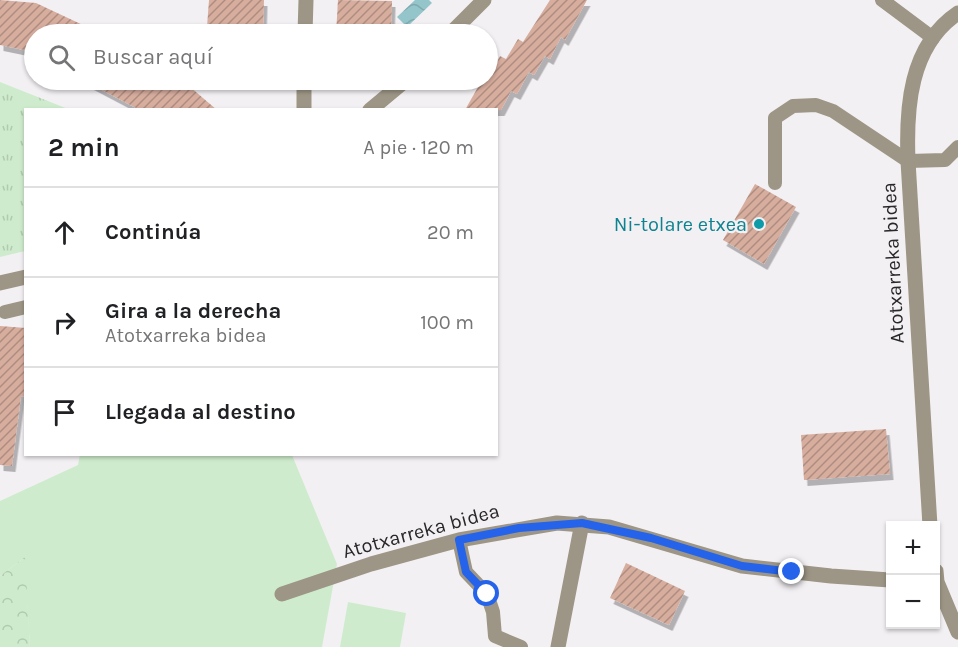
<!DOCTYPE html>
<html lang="es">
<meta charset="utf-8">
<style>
body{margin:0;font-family:Karla,sans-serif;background:#f6f6f6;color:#202124}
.controls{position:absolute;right:18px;bottom:18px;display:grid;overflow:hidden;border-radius:0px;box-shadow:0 2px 4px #0004}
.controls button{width:54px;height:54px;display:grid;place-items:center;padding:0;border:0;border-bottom:2px solid #e0e0e0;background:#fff;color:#202124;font:30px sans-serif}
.stop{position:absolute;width:18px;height:18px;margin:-14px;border:4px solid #2563eb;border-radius:50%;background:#fff}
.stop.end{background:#2563eb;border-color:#fff;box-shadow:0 2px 6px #0008}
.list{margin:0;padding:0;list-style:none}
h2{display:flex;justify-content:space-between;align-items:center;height:78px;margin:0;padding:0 24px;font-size:26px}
h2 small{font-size:20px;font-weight:400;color:#757577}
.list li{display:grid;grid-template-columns:39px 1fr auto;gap:18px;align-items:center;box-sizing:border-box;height:90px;padding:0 24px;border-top:2px solid #e0e0e0}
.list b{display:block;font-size:22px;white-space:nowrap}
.list p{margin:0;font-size:20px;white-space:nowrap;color:#757577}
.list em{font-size:20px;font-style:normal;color:#757577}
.icon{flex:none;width:33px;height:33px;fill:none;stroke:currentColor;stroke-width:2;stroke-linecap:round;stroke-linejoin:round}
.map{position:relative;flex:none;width:958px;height:647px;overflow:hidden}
.search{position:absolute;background:#fff;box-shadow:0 2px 4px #0004;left:24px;top:24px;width:474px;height:66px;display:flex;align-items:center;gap:15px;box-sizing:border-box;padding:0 21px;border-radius:33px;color:#757577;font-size:22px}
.panel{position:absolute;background:#fff;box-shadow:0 2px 4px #0004;left:24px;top:108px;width:474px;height:348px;border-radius:0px}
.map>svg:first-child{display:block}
.grass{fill:#ceeccd}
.forest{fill:url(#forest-crowns)}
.park{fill:url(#park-tufts)}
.water{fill:url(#water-waves)}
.building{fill:url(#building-hatch);filter:url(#shadow)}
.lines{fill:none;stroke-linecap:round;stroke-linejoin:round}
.lane{stroke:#9d9686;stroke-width:14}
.street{stroke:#9d9686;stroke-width:15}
.route{stroke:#2563eb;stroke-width:8}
.culture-dot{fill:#0f9aa8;stroke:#f3f0f3;stroke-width:2}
.labels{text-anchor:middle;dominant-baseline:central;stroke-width:4.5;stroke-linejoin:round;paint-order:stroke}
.culture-label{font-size:20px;fill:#0d838f;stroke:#f3f0f3;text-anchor:end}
.street-label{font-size:20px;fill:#292829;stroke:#f3f0f3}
</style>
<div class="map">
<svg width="958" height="647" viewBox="0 0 958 647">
<defs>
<pattern id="forest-crowns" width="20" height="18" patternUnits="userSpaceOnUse" patternTransform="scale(1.5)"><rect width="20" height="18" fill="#ceeccd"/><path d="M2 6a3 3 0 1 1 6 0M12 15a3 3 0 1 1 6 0" fill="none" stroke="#b1cab0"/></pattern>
<pattern id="park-tufts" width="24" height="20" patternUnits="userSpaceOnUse" patternTransform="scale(1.5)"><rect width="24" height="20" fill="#ceeccd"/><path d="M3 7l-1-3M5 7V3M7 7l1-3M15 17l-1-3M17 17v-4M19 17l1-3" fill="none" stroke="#b1cab0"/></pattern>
<pattern id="water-waves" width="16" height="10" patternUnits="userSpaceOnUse" patternTransform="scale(1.5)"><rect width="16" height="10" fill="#93c5ca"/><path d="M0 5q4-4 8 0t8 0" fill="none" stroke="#7fa9ae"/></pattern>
<pattern id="building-hatch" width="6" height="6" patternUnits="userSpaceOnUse" patternTransform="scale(1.5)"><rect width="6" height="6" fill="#d7ad9e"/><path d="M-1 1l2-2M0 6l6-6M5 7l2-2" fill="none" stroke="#ae8d81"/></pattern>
<filter id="shadow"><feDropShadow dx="3.5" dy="6" stdDeviation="0" flood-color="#0004"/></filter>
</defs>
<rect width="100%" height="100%" fill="#f3f0f3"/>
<g class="grass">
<path d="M80 454 292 455 337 564 322 647H30L24 558 0 576V501L78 465Z"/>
<path d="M348 602 406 613 400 647H340Z"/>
</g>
<path class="forest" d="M25 557 30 647H0V576Z"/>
<path class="park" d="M0 82 68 109 26 110 25 251 0 257Z"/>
<path class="water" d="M415 0H429L432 3 407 27 397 17Z"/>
<g class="building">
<path d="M0 0 36 3 102 34H34V52L0 45Z"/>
<path d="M209 0H264L263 30 207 27Z"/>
<path d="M338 0 392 1 391 34H336Z"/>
<path d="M550 0H587L565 40 561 37 550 59 545 56 534 75 529 72 517 94 511 91 501 110H465L482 80 488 79 500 56 506 59 518 39 523 42Z"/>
<path d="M83 80H182L217 110H140Z"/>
<path d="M755 184 796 207 764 264 723 240Z"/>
<path d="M0 326 26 328V397L21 396 12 466 0 465Z"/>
<path d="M886 429 890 474 804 480 801 435Z"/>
<path d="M626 563 685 591 669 625 610 598Z"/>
</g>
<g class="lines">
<g class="lane">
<path d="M882 0 933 38"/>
<path d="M775 183V118L793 106 816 105 833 111 908 161 945 160 958 147"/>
<path d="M5 312 26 307"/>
<path d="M459 540 466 572 487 594 493 612 495 636 521 647"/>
</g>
<g class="street">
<path d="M305 34 306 0"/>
<path d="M450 34 484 0"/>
<path d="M304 110V80"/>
<path d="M370 110 406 80"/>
<path d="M0 283 26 277"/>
<path d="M930 526 908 161C906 109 909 46 958 13"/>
<path d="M936 571 937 582 958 632"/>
<path d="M282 594 371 564 459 540 557 523 609 527 742 566 831 576 890 580"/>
<path d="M558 647 582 523"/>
</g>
</g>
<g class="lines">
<path class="route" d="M487 594 466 572 459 540 519 528 582 523 651 538 742 566 792 572"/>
</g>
<circle class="culture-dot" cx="759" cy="224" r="6"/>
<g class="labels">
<g class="culture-label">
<text x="747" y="224">Ni-tolare etxea</text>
</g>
<g class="street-label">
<text transform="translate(893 263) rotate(-93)">Atotxarreka bidea</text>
<text transform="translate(421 531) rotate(-15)">Atotxarreka bidea</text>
</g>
</g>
</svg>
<div class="controls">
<button>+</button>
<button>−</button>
</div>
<div class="stop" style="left:487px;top:594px"></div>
<div class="stop end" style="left:792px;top:572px"></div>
<div class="search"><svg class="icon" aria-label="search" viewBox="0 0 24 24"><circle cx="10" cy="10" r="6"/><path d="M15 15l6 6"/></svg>Buscar aquí</div>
<section class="panel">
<h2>2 min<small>A pie · 120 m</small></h2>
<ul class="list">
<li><svg class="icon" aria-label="ahead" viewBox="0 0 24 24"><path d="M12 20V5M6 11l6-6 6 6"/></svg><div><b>Continúa</b></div><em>20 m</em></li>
<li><svg class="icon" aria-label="right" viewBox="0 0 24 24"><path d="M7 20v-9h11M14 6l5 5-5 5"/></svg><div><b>Gira a la derecha</b><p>Atotxarreka bidea</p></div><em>100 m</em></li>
<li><svg class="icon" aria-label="arrive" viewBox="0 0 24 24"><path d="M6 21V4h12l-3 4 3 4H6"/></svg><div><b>Llegada al destino</b></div></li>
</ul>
</section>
</div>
